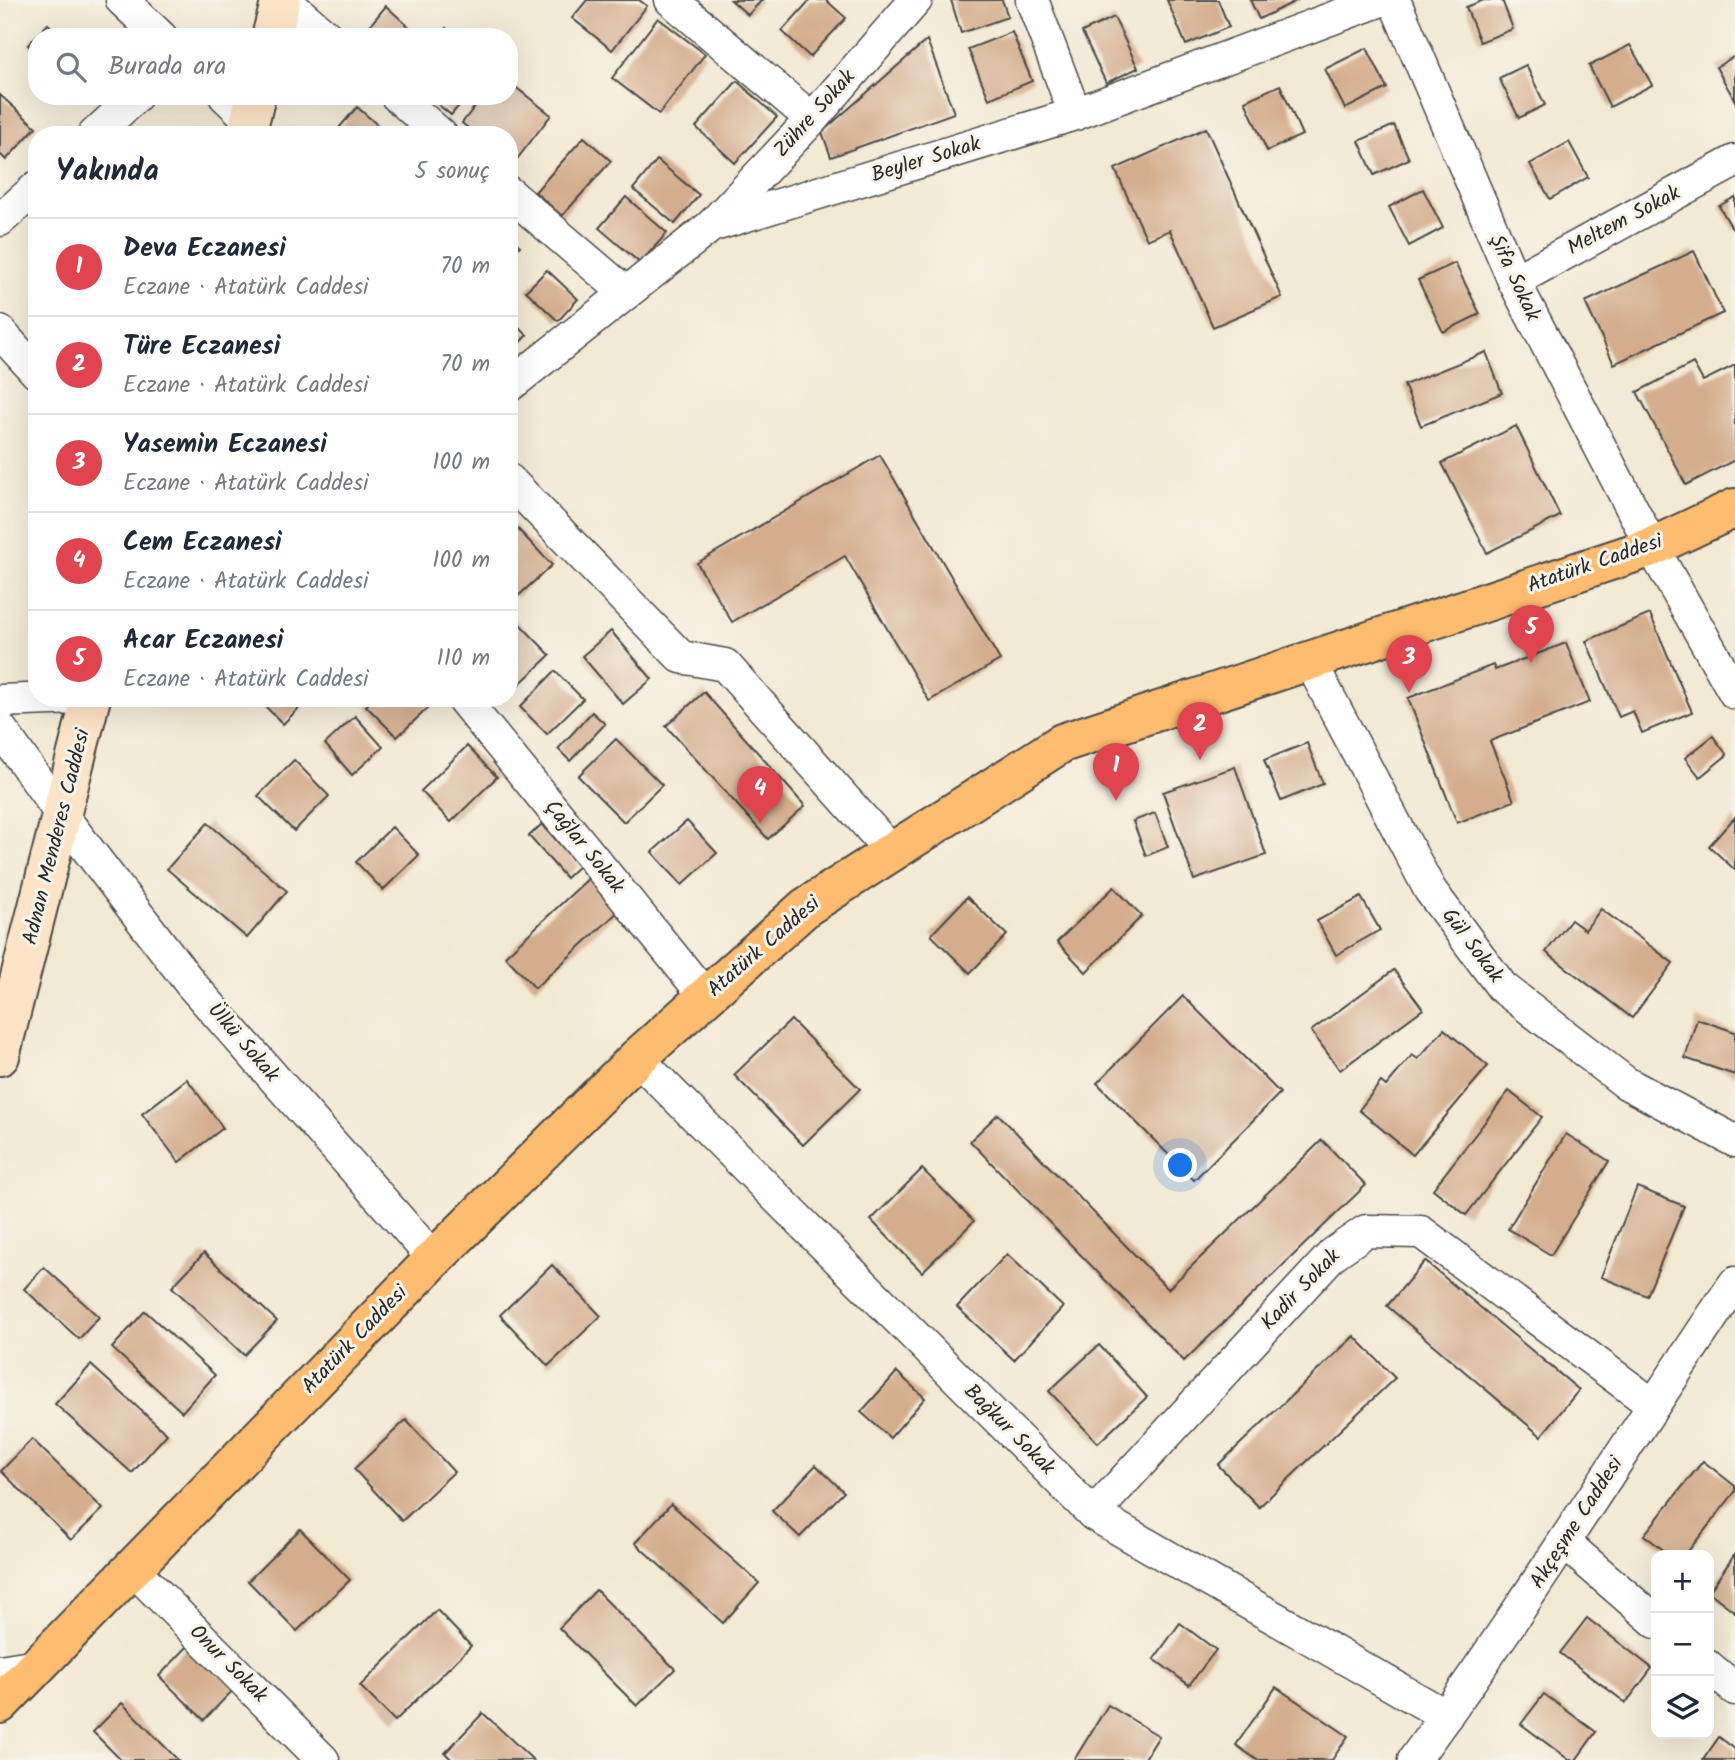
<!DOCTYPE html>
<html lang="tr">
<meta charset="utf-8">
<style>
body{margin:0;font-family:Kalam,sans-serif;background:#f2f2f3;color:#1f2937}
.controls{position:absolute;right:21px;bottom:21px;display:grid;overflow:hidden;border-radius:14px;box-shadow:0 7px 28px #0002}
.controls button{width:63px;height:63px;display:grid;place-items:center;padding:0;border:0;border-bottom:2px solid #e0e1e3;background:#fff;color:#1f2937;font:35px sans-serif}
.you{position:absolute;left:1181px;top:1166px;width:24px;height:24px;margin:-18px;border:5px solid #fff;border-radius:50%;background:#1a73e8;box-shadow:0 0 0 10px #1a73e833}
.badge{display:grid;place-items:center;width:46px;height:46px;border-radius:50%;background:#2563eb;color:#fff;font-size:23px;font-weight:700}
.pin{position:absolute;translate:-50% -58px;filter:drop-shadow(0 2px 4px #0008)}
.pin::after{content:'';position:absolute;top:37px;width:24px;height:21px;background:inherit;clip-path:polygon(0 0,100% 0,50% 100%)}
.list{margin:0;padding:0;list-style:none}
h2{display:flex;justify-content:space-between;align-items:center;height:91px;margin:0;padding:0 28px;font-size:30px}
h2 small{font-size:23px;font-weight:400;color:#747a83}
.list li{display:grid;grid-template-columns:46px 1fr auto;gap:21px;align-items:center;box-sizing:border-box;height:98px;padding:0 28px;border-top:2px solid #e0e1e3}
.list b{display:block;font-size:26px;white-space:nowrap}
.list p{margin:0;font-size:23px;white-space:nowrap;color:#747a83}
.list em{font-size:23px;font-style:normal;color:#747a83}
.icon{flex:none;width:38px;height:38px;fill:none;stroke:currentColor;stroke-width:2;stroke-linecap:round;stroke-linejoin:round}
.map{position:relative;flex:none;width:1735px;height:1760px;overflow:hidden}
.search{position:absolute;background:#fff;box-shadow:0 7px 28px #0002;left:28px;top:28px;width:490px;height:77px;display:flex;align-items:center;gap:18px;box-sizing:border-box;padding:0 24px;border-radius:28px;color:#747a83;font-size:26px}
.panel{position:absolute;background:#fff;box-shadow:0 7px 28px #0002;left:28px;top:126px;width:490px;height:581px;border-radius:28px}
.map>svg:first-child{display:block}
.building{fill:#d3ad8d}
.lines{fill:none;stroke-linecap:round;stroke-linejoin:round}
.street-casing{stroke:#494844;stroke-width:35}
.secondary-casing{stroke:#494844;stroke-width:42}
.primary-casing{stroke:#494844;stroke-width:42}
.street{stroke:#fff;stroke-width:32}
.secondary{stroke:#fee4c6;stroke-width:38}
.primary{stroke:#fdbc70;stroke-width:38}
.labels{text-anchor:middle;dominant-baseline:central;stroke-width:6;stroke-linejoin:round;paint-order:stroke}
.street-label{font-size:21px;fill:#2b2b2b;stroke:#f7f3e8}
</style>
<div class="map">
<svg width="1735" height="1760" viewBox="0 0 1735 1760">
<rect width="100%" height="100%" fill="#f7f3e8"/>
<filter id="ink" filterUnits="userSpaceOnUse"><feTurbulence type="fractalNoise" baseFrequency=".0143" numOctaves="2"/><feDisplacementMap in="SourceGraphic" scale="14" xChannelSelector="R" yChannelSelector="G"/><feConvolveMatrix kernelMatrix="1 2 1 2 8 2 1 2 1" color-interpolation-filters="sRGB"/></filter>
<filter id="wash" filterUnits="userSpaceOnUse"><feTurbulence type="fractalNoise" baseFrequency=".00686" numOctaves="4" result="noise"/><feDisplacementMap in="SourceGraphic" scale="28" xChannelSelector="R" yChannelSelector="G"/><feGaussianBlur stdDeviation="1.57" result="paint"/><feColorMatrix in="noise" values="0 0 0 0 0 0 0 0 0 0 0 0 0 0 0 0 0 1.4 0 .05"/><feComposite in="paint" operator="in"/></filter>
<g filter="url(#wash)">
<rect width="100%" height="100%" fill="#f2e9d3"/>
<g id="blocks">
<g class="building">
<path d="M587 0H639L647 6 612 50 572 18Z"/>
<path d="M731 0H762L748 15Z"/>
<path d="M810 0H826L846 18 810 57 782 31Z"/>
<path d="M951 0H1002L1008 17 961 33Z"/>
<path d="M1167 0H1218L1229 27 1186 45Z"/>
<path d="M1250 0H1298L1259 19Z"/>
<path d="M1484 0H1502L1513 29 1480 42 1466 7Z"/>
<path d="M386 6 420 37 361 36Z"/>
<path d="M1114 17 1138 68 1106 83 1082 32Z"/>
<path d="M658 18 705 54 659 114 612 78Z"/>
<path d="M48 24 63 37H37V53L28 45Z"/>
<path d="M446 28 456 37H438Z"/>
<path d="M1012 32 1032 81 989 99 968 49Z"/>
<path d="M927 40 954 113 831 157 822 132Z"/>
<path d="M1630 45 1652 85 1610 107 1589 66Z"/>
<path d="M1367 48 1387 88 1345 109 1325 69Z"/>
<path d="M1735 56V101L1716 67Z"/>
<path d="M1526 65 1545 105 1519 118 1499 78Z"/>
<path d="M737 81 777 117 735 163 696 127Z"/>
<path d="M509 82 551 115 514 163 509 160V135H477L462 123 483 96H509Z"/>
<path d="M1280 85 1302 135 1267 151 1245 101Z"/>
<path d="M0 95 36 127 6 160 0 154Z"/>
<path d="M428 96H467L451 115Z"/>
<path d="M357 107 389 135H333Z"/>
<path d="M1394 125 1409 159 1374 175 1359 141Z"/>
<path d="M1206 128 1282 297 1213 327 1170 230 1147 240 1115 169Z"/>
<path d="M584 137 611 161 562 216 535 192Z"/>
<path d="M1569 142 1588 177 1550 199 1530 164Z"/>
<path d="M657 160 699 195 675 224 633 189Z"/>
<path d="M1423 189 1443 228 1409 246 1389 207Z"/>
<path d="M626 197 667 233 640 263 599 228Z"/>
<path d="M1735 197V233L1719 206Z"/>
<path d="M509 236 520 246 509 257Z"/>
<path d="M1694 251 1723 313 1614 364 1585 302Z"/>
<path d="M1455 263 1480 314 1443 332 1418 280Z"/>
<path d="M547 270 578 299 558 321 526 291Z"/>
<path d="M509 318 527 335 509 354Z"/>
<path d="M1486 352 1502 393 1421 426 1404 385Z"/>
<path d="M1693 363 1703 381 1735 365V460L1686 485 1637 392Z"/>
<path d="M1516 426 1560 516 1487 553 1442 463Z"/>
<path d="M880 455 1000 660 929 701 845 556 732 622 697 563Z"/>
<path d="M514 525 552 565 516 598 509 590V530Z"/>
<path d="M1650 614 1692 712 1642 733 1633 711 1619 717 1586 641Z"/>
<path d="M515 619 550 655 509 694V625Z"/>
<path d="M611 631 652 679 623 704 582 656Z"/>
<path d="M1566 643 1590 702 1490 741 1514 801 1457 823 1408 698 1493 665 1495 670Z"/>
<path d="M555 671 583 699 547 734 520 707Z"/>
<path d="M704 692 805 806 768 839 666 726Z"/>
<path d="M257 698H309L283 724Z"/>
<path d="M374 698H420L429 707 397 737 366 706Z"/>
<path d="M592 712 605 724 570 761 558 749Z"/>
<path d="M355 716 383 747 352 775 325 744Z"/>
<path d="M1713 736 1727 755 1700 777 1685 758Z"/>
<path d="M616 739 662 785 624 822 578 776Z"/>
<path d="M1307 743 1323 784 1281 801 1264 760Z"/>
<path d="M467 746 497 777 451 822 421 791Z"/>
<path d="M294 760 329 796 294 831 258 796Z"/>
<path d="M1235 767 1266 855 1194 880 1163 792Z"/>
<path d="M1155 813 1168 847 1146 856 1133 821Z"/>
<path d="M1735 817V870L1709 846Z"/>
<path d="M687 821 717 853 682 885 652 852Z"/>
<path d="M208 823 287 891 247 938 167 869Z"/>
<path d="M542 824 579 866 566 878 529 836Z"/>
<path d="M392 827 419 855 383 890 356 862Z"/>
<path d="M590 877 620 910 535 988 505 956Z"/>
<path d="M1114 887 1142 916 1086 972 1057 942Z"/>
<path d="M967 897 1007 935 970 973 931 935Z"/>
<path d="M1361 897 1380 930 1336 955 1317 921Z"/>
<path d="M1601 909 1673 963 1632 1018 1546 952 1571 920 1585 930Z"/>
<path d="M1394 970 1423 1009 1340 1070 1311 1031Z"/>
<path d="M1183 996 1280 1093 1194 1180 1097 1083Z"/>
<path d="M1697 1019 1735 1032V1075L1685 1058Z"/>
<path d="M791 1020 860 1089 803 1145 734 1075Z"/>
<path d="M1444 1029 1488 1066 1413 1155 1359 1110 1381 1082 1386 1086 1412 1055 1418 1059Z"/>
<path d="M187 1079 223 1128 179 1162 142 1114Z"/>
<path d="M1509 1091 1542 1117 1466 1215 1433 1189Z"/>
<path d="M998 1114 1168 1289 1322 1140 1366 1185 1184 1361 970 1141Z"/>
<path d="M1566 1134 1609 1161 1551 1255 1508 1229Z"/>
<path d="M922 1169 974 1221 922 1272 871 1220Z"/>
<path d="M1637 1187 1684 1206 1647 1296 1601 1277Z"/>
<path d="M204 1253 277 1321 244 1355 172 1287Z"/>
<path d="M1007 1254 1063 1307 1014 1360 957 1307Z"/>
<path d="M1425 1261 1579 1390 1541 1436 1387 1306Z"/>
<path d="M552 1265 601 1316 548 1366 500 1315Z"/>
<path d="M44 1267 99 1317 79 1339 24 1289Z"/>
<path d="M145 1311 215 1375 182 1412 112 1348Z"/>
<path d="M1354 1336 1395 1378 1259 1507 1218 1465Z"/>
<path d="M1099 1345 1147 1397 1098 1443 1049 1391Z"/>
<path d="M91 1365 167 1434 132 1473 55 1404Z"/>
<path d="M897 1372 925 1398 890 1438 861 1412Z"/>
<path d="M406 1420 454 1472 402 1521 354 1469Z"/>
<path d="M32 1439 103 1509 71 1540 1 1471Z"/>
<path d="M1703 1461 1735 1486V1492L1685 1555H1670L1644 1535Z"/>
<path d="M816 1465 844 1492 800 1537 772 1511Z"/>
<path d="M671 1504 759 1583 723 1623 635 1543Z"/>
<path d="M300 1529 350 1580 297 1631 248 1581Z"/>
<path d="M1735 1554V1612L1709 1592Z"/>
<path d="M596 1590 675 1669 637 1706 559 1628Z"/>
<path d="M437 1610 471 1646 395 1721 360 1686Z"/>
<path d="M1587 1618 1652 1668 1626 1703 1560 1653Z"/>
<path d="M1180 1623 1216 1650 1189 1685 1154 1659Z"/>
<path d="M190 1644 235 1688 204 1720 159 1676Z"/>
<path d="M1276 1687 1348 1736 1332 1760H1257L1236 1745Z"/>
<path d="M1544 1694 1596 1732 1576 1760H1569L1521 1724Z"/>
<path d="M122 1703 178 1760H121L93 1732Z"/>
<path d="M1108 1705 1159 1736 1144 1760H1074Z"/>
<path d="M483 1713 533 1760H452L445 1753Z"/>
<path d="M1719 1737 1735 1749V1760H1703Z"/>
</g>
</g>
</g>
<g filter="url(#ink)">
<use href="#blocks" fill-opacity="0" stroke="#494844" stroke-width="2"/>
<g class="lines">
<g class="street-casing">
<g id="street">
<path d="M122 0 161 37"/>
<path d="M284 0 327 37"/>
<path d="M671 0 812 119"/>
<path d="M1032 0 1075 114"/>
<path d="M1394 0 1514 281 1652 547 1735 693"/>
<path d="M225 96 250 120"/>
<path d="M397 96 441 135"/>
<path d="M94 135 136 96"/>
<path d="M509 193 626 293"/>
<path d="M0 220 37 187"/>
<path d="M712 225 812 119 916 0"/>
<path d="M1514 281 1735 161"/>
<path d="M0 332 37 373"/>
<path d="M509 386 711 226 1075 114 1381 0"/>
<path d="M509 480 681 657 725 665 892 852"/>
<path d="M1309 659 1430 890 1502 987 1626 1083 1735 1141"/>
<path d="M462 698 706 997"/>
<path d="M0 701 78 698"/>
<path d="M0 728 63 817 191 984 434 1259"/>
<path d="M637 1058 1093 1514 1446 1716"/>
<path d="M1093 1514 1333 1254 1366 1231 1421 1232 1653 1405"/>
<path d="M1565 1543 1656 1622"/>
<path d="M132 1568 323 1760"/>
<path d="M1709 1667 1735 1689"/>
<path d="M0 1671 37 1665"/>
<path d="M1414 1760C1527 1605 1627 1442 1735 1283"/>
</g>
</g>
<g class="secondary-casing">
<g id="secondary">
<path d="M271 37 281 0"/>
<path d="M246 135 256 96"/>
<path d="M0 1056 91 698"/>
</g>
</g>
<g class="primary-casing">
<path id="primary" d="M0 1704 434 1259 637 1058 806 907 1062 743 1652 547 1735 508"/>
</g>
<use href="#street" class="street"/>
<use href="#secondary" class="secondary"/>
<use href="#primary" class="primary"/>
</g>
</g>
<g class="labels">
<g class="street-label">
<text transform="translate(815 114) rotate(-48)">Zühre Sokak</text>
<text transform="translate(926 160) rotate(-17)">Beyler Sokak</text>
<text transform="translate(1624 221) rotate(-28)">Meltem Sokak</text>
<text transform="translate(1514 278) rotate(65)">Şifa Sokak</text>
<text transform="translate(1595 564) rotate(-19)">Atatürk Caddesi</text>
<text transform="translate(57 837) rotate(-76)">Adnan Menderes Caddesi</text>
<text transform="translate(584 847) rotate(51)">Çağlar Sokak</text>
<text transform="translate(1472 946) rotate(53)">Gül Sokak</text>
<text transform="translate(764 947) rotate(-41)">Atatürk Caddesi</text>
<text transform="translate(243 1043) rotate(49)">Ülkü Sokak</text>
<text transform="translate(1301 1290) rotate(-46)">Kadir Sokak</text>
<text transform="translate(355 1340) rotate(-46)">Atatürk Caddesi</text>
<text transform="translate(1009 1430) rotate(45)">Bağkur Sokak</text>
<text transform="translate(1577 1523) rotate(-57)">Akçeşme Caddesi</text>
<text transform="translate(228 1664) rotate(45)">Onur Sokak</text>
</g>
</g>
</svg>
<div class="controls">
<button>+</button>
<button>−</button>
<button><svg class="icon" aria-label="layers" viewBox="0 0 24 24"><path d="M12 4l9 5-9 5-9-5zM3 14l9 5 9-5"/></svg></button>
</div>
<div class="you"></div>
<div class="pin badge" style="left:1116px;top:801px;background:#e0444e">1</div>
<div class="pin badge" style="left:1200px;top:760px;background:#e0444e">2</div>
<div class="pin badge" style="left:1409px;top:693px;background:#e0444e">3</div>
<div class="pin badge" style="left:760px;top:824px;background:#e0444e">4</div>
<div class="pin badge" style="left:1531px;top:663px;background:#e0444e">5</div>
<div class="search"><svg class="icon" aria-label="search" viewBox="0 0 24 24"><circle cx="10" cy="10" r="6"/><path d="M15 15l6 6"/></svg>Burada ara</div>
<section class="panel">
<h2>Yakında<small>5 sonuç</small></h2>
<ul class="list">
<li><span class="badge" style="background:#e0444e">1</span><div><b>Deva Eczanesi</b><p>Eczane · Atatürk Caddesi</p></div><em>70 m</em></li>
<li><span class="badge" style="background:#e0444e">2</span><div><b>Türe Eczanesi</b><p>Eczane · Atatürk Caddesi</p></div><em>70 m</em></li>
<li><span class="badge" style="background:#e0444e">3</span><div><b>Yasemin Eczanesi</b><p>Eczane · Atatürk Caddesi</p></div><em>100 m</em></li>
<li><span class="badge" style="background:#e0444e">4</span><div><b>Cem Eczanesi</b><p>Eczane · Atatürk Caddesi</p></div><em>100 m</em></li>
<li><span class="badge" style="background:#e0444e">5</span><div><b>Acar Eczanesi</b><p>Eczane · Atatürk Caddesi</p></div><em>110 m</em></li>
</ul>
</section>
</div>
